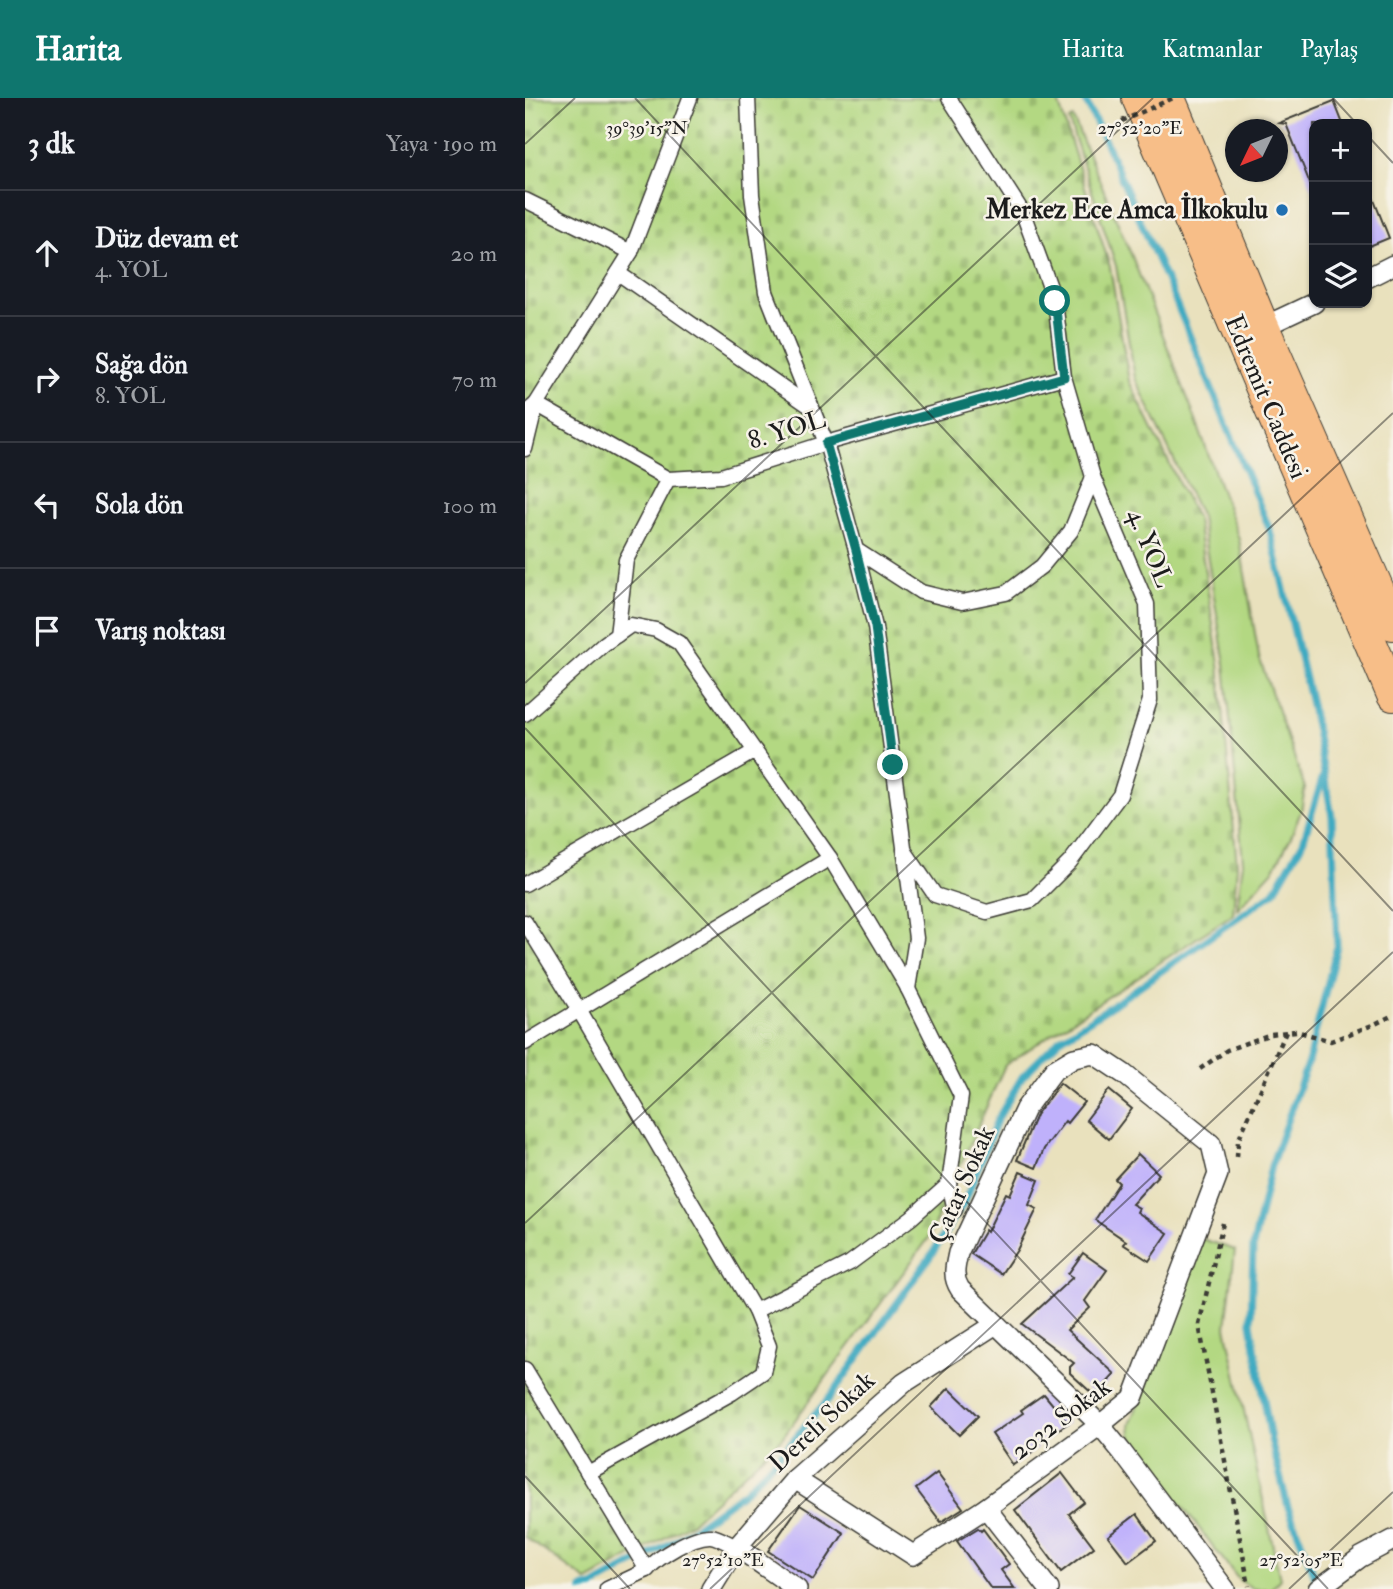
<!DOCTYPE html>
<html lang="tr">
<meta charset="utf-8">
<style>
body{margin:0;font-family:"IM FELL Double Pica",serif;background:#20242c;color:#f1f3f6}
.controls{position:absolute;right:21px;top:21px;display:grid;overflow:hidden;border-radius:14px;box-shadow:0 2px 5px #0004}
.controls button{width:63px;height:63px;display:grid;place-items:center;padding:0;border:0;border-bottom:2px solid #363941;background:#171b24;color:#f1f3f6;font:35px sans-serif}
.compass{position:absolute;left:700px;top:21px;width:63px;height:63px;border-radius:50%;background:#171b24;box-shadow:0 2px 5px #0004;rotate:227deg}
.stop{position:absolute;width:21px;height:21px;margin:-16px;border:5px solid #0f766e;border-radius:50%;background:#fff}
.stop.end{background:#0f766e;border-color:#fff;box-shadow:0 2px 7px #0008}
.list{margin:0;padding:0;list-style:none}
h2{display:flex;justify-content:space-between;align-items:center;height:91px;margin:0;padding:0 28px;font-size:30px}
h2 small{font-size:23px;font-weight:400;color:#9ea1a6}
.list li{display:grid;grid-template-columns:46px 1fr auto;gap:21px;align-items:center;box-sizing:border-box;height:126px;padding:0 28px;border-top:2px solid #363941}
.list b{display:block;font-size:26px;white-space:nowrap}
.list p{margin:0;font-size:23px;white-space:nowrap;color:#9ea1a6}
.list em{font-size:23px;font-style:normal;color:#9ea1a6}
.icon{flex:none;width:38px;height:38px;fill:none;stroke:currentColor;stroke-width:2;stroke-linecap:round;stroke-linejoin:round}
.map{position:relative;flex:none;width:868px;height:1491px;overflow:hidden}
header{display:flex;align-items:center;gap:42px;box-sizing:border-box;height:98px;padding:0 35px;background:#0f766e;color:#fff}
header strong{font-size:33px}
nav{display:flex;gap:38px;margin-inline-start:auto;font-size:24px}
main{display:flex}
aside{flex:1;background:#171b24}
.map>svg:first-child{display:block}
.green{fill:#b3d882;stroke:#687a4f;stroke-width:2}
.cemetery{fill:url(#cemetery-stones);stroke:#687a4f;stroke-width:2}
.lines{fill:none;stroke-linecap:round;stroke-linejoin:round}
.stream{stroke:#41aac1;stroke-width:7}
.building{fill:#bfb1fb}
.pedestrian-casing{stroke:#3b3a34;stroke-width:17}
.minor-casing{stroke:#3b3a34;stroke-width:22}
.trunk-casing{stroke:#3b3a34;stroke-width:34}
.path{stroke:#3b3a34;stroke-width:4.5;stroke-dasharray:5 5;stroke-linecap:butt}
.pedestrian{stroke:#fff;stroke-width:14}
.minor{stroke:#fff;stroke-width:19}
.trunk{stroke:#f7be88;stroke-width:32}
.path-bridge{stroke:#3b3a34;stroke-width:4.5;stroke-dasharray:5 5;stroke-linecap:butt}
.route{stroke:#0f766e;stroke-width:9}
.ticks{fill:none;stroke:#1c1c1c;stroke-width:2;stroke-opacity:0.45}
.poi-dot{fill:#1f6fb2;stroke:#f7f3e8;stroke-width:2.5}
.labels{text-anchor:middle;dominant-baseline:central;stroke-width:5;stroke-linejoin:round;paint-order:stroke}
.poi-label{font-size:26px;font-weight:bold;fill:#1c1c1c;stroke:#f7f3e8;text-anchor:end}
.street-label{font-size:26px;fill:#1c1c1c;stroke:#f7f3e8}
.ticks-label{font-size:18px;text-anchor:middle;fill:#1c1c1c;stroke:#f7f3e8;stroke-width:5;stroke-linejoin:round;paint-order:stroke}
</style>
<header>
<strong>Harita</strong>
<nav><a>Harita</a><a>Katmanlar</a><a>Paylaş</a></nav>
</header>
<main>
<aside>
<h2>3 dk<small>Yaya · 190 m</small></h2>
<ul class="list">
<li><svg class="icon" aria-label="ahead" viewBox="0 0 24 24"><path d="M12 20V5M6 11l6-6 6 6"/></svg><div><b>Düz devam et</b><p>4. YOL</p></div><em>20 m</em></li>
<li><svg class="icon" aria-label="right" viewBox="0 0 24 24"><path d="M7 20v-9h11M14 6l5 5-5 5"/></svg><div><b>Sağa dön</b><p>8. YOL</p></div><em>70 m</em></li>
<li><svg class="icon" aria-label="left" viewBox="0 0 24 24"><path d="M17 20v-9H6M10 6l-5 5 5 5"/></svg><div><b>Sola dön</b></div><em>100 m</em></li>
<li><svg class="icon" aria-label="arrive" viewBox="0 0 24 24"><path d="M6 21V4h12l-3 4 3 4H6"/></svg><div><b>Varış noktası</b></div></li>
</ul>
</aside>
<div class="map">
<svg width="868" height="1491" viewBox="0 0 868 1491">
<defs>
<pattern id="cemetery-stones" width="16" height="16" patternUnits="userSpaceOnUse" patternTransform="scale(1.75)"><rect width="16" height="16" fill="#b3d882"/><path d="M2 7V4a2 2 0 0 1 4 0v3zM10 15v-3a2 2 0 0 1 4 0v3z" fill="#99b970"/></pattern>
</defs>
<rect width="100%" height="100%" fill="#f7f3e8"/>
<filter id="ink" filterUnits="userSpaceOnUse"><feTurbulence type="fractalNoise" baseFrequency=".0143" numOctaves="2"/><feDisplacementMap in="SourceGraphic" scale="14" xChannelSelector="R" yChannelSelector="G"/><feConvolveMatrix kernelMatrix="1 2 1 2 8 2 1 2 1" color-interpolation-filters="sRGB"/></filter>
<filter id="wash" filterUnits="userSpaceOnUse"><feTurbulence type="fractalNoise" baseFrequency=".00686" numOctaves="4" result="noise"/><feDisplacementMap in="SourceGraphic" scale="28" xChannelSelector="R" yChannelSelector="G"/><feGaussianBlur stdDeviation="1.57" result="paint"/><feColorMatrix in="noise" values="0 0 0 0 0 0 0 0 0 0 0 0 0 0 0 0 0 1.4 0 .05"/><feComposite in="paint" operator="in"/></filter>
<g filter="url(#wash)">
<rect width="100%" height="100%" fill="#e9e1bd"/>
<g class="green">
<path d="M548 20 606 156 666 309 714 441 734 559 780 690 776 713 765 741 749 771 712 811 718 764 700 566 676 419 610 280 591 168 544 22Z"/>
<path d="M677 1141 710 1152 701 1229 755 1481 746 1491H729L714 1482 620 1360 606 1337 605 1327Z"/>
</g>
<path class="cemetery" d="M0 0H532L585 169 604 283 672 422 694 566 712 767 708 816 480 967 403 1141 256 1341 166 1425 62 1483 0 1439Z"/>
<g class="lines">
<g class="stream">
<path d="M559 0 580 43 647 195 745 432 786 606 807 718 812 848 783 964 746 1068 728 1148 726 1225 746 1342 763 1409 793 1487"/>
<path d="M57 1491 69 1488 157 1439 220 1393 256 1356 305 1299 407 1156 440 1103 472 1022 497 979 534 942 591 905 749 794 778 744 798 678"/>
</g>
</g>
<g id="blocks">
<g class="building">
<path d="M809 3 818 26H789L788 93 761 26 754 25Z"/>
<path d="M843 87 864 140 842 149V88Z"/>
<path d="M535 985 559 1004 542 1025 540 1023 519 1051 511 1070 492 1062 511 1017Z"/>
<path d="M584 992 607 1011 584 1041 561 1022Z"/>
<path d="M613 1056 634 1076 607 1106 614 1110 612 1114 643 1135 624 1163 598 1146 601 1143 570 1122 594 1085 590 1081Z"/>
<path d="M495 1074 514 1082 504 1107 512 1111 492 1152 476 1176 446 1156 460 1132 462 1134 481 1095 485 1097Z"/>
<path d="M558 1155 582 1172 560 1203 565 1210 542 1232 590 1276 570 1298 545 1275V1269L549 1265 497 1226 548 1179 543 1176Z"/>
<path d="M424 1290 453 1318 434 1337 406 1309Z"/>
<path d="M519 1296 543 1325 511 1347 513 1350 488 1367 467 1336 498 1315 496 1312Z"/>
<path d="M412 1375 438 1410 416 1424 391 1391Z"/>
<path d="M537 1375 559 1404 544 1416 569 1449 536 1474 490 1412Z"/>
<path d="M275 1407 319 1435 288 1482 243 1453Z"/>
<path d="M612 1416 631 1443 603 1464 583 1438Z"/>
<path d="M453 1430 456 1433 458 1431 484 1466 476 1472 490 1491H466L432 1443Z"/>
</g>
</g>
</g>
<g filter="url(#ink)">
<use href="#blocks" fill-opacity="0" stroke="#3b3a34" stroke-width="2"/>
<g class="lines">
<g class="pedestrian-casing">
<g id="pedestrian">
<path d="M223 0 227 97 241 194 301 345 331 452 350 529 391 840 383 891"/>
<path d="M0 102 106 154"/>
<path d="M93 175 286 309"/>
<path d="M4 312 11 306 106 154 165 0"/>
<path d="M0 351 11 306 143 381 196 378 301 345 539 279"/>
<path d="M331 452 396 494 437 504 481 495 517 468 546 433 568 379"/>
<path d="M92 537 101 462 143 381"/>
<path d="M0 616 79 546 106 527 131 532 154 545 305 760 381 887 436 998 424 1086 430 1112"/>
<path d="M379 752 410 797 462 814 507 802 545 764 595 697 625 602 622 506 568 379 539 279 530 203 498 115 424 0"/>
<path d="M0 786 230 653"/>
<path d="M0 824 54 912 230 1213 244 1248 238 1274 207 1295 63 1375"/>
<path d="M0 945 305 760"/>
<path d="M230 1213 325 1165 386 1120 424 1086"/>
<path d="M0 1271 122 1472 82 1491"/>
<path d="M122 1472C133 1459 168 1437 186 1438 194 1439 204 1446 212 1449"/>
</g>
</g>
<g class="minor-casing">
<g id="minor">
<path d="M842 180 868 167"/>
<path d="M738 229 789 205"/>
<path d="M270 1381 388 1457 461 1410 575 1327 608 1300 693 1076 686 1046 599 976 569 956 549 960 529 972 500 1011 433 1155C430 1169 427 1179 435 1191L575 1327 597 1354 700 1491"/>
<path d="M461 1410 524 1491"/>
<path d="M212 1449 272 1491"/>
<path d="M186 1491 212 1449 270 1381 379 1285 471 1226"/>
<path d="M793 1491 836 1459 868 1442"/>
</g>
</g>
<g class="trunk-casing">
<g id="trunk">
<path d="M613 0 868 597"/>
<path d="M644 0 738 229 868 526"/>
</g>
</g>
<g class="path">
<path d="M675 971 702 952 746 936 771 933 806 943 850 926 868 917"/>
<path d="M712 1059 713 1043 761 934"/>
<path d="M698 1125 674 1227 724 1488"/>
</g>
<use href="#pedestrian" class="pedestrian"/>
<use href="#minor" class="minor"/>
<use href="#trunk" class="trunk"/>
<path class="path-bridge" d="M597 23 648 0"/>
</g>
</g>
<g class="lines" filter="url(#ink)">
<path class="route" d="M368 667 350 529 331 452 301 345 539 279 530 203"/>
</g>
<path class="ticks" d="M110 0 868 813M808 0 832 26M842 37 868 65M0 46 50 0M0 585 628 0M0 630 803 1491M0 1125 868 315M0 1378 105 1491M185 1491 868 854M764 1491 868 1394"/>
<circle class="poi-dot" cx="757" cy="112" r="7"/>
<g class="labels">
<g class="poi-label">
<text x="743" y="112">Merkez Ece Amca İlkokulu</text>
</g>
<g class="street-label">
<text transform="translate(741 299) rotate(67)">Edremit Caddesi</text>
<text transform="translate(262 332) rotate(-17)">8. YOL</text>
<text transform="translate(625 450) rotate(68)">4. YOL</text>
<text transform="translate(437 1087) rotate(-66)">Çatar Sokak</text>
<text transform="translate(536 1321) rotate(-37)">2032 Sokak</text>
<text transform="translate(297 1324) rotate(-43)">Dereli Sokak</text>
</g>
</g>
<g class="ticks-label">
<text x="615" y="36">27°52'20"E</text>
<text x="122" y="36">39°39'15"N</text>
<text x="198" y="1468">27°52'10"E</text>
<text x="776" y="1468">27°52'05"E</text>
</g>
</svg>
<div class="controls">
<button>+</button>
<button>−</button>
<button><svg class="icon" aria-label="layers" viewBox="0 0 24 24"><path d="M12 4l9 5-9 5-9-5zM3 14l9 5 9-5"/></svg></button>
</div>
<svg class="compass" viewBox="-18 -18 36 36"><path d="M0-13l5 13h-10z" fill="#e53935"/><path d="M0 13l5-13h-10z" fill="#9ea1a6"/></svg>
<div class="stop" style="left:530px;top:203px"></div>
<div class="stop end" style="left:368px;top:667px"></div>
</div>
</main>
